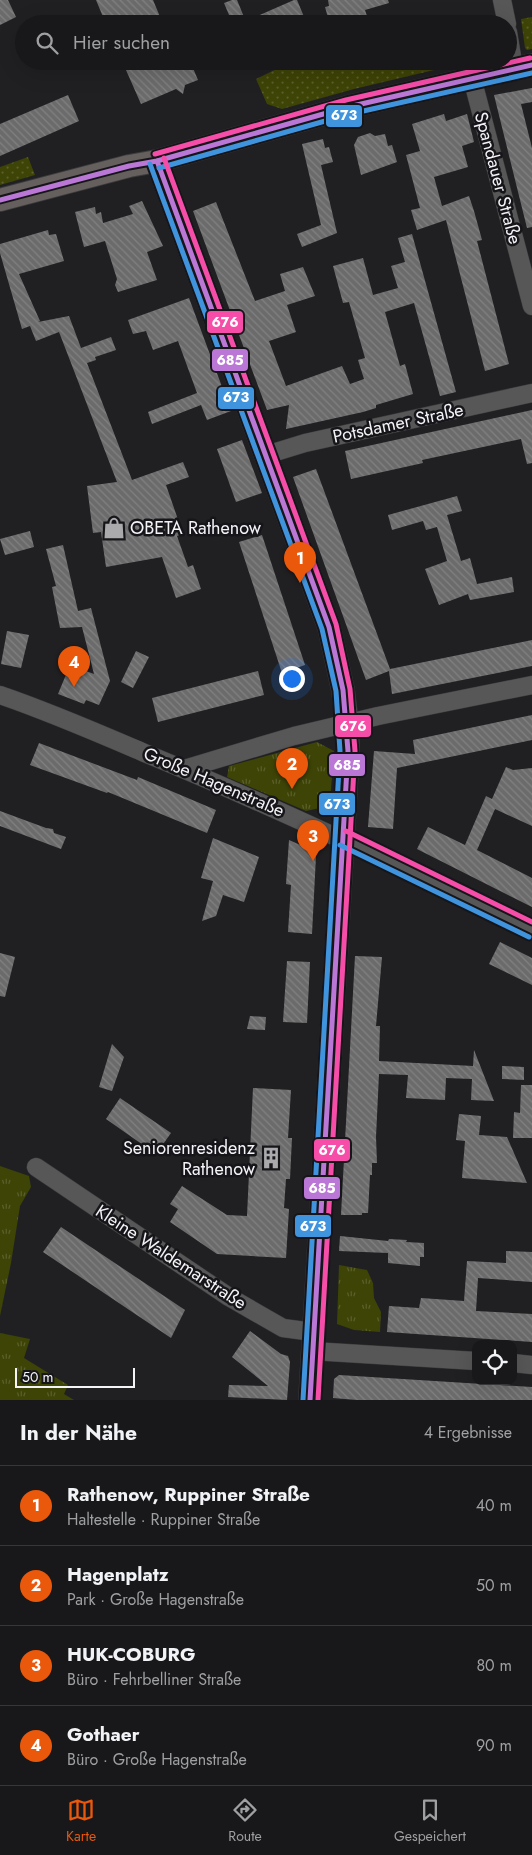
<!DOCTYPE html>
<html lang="de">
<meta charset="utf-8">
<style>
body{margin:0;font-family:Jost,sans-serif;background:#252527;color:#f1f3f6}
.controls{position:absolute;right:15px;bottom:15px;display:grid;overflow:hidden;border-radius:10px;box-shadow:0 5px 20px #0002}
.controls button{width:45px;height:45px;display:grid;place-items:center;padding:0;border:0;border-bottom:1px solid #363739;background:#18181a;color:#f1f3f6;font:25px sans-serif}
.scale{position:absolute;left:15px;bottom:12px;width:120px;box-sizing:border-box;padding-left:5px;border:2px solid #f4f4f7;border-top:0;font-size:14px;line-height:18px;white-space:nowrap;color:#f4f4f7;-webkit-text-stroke:4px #16161a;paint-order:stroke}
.you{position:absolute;left:291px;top:678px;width:18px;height:18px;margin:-12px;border:4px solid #fff;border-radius:50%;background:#1a73e8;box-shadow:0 0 0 8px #1a73e833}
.badge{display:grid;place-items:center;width:32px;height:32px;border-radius:50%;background:#ea580c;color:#fff;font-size:16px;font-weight:700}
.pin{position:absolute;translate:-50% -41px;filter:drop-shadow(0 1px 2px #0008)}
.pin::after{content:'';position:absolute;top:26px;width:18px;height:15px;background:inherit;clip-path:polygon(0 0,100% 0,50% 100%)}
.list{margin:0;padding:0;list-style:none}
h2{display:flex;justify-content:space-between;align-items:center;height:65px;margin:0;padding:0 20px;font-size:21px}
h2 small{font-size:16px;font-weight:400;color:#9fa0a2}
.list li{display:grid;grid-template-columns:32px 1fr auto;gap:15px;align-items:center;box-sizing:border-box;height:80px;padding:0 20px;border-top:1px solid #363739}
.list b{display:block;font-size:19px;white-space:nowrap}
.list p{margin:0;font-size:16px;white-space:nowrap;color:#9fa0a2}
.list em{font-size:16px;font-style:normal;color:#9fa0a2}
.icon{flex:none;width:28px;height:28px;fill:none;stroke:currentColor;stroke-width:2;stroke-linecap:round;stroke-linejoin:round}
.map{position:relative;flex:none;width:532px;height:1400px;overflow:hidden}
.search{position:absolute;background:#18181a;box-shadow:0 5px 20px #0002;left:15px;right:15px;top:15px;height:55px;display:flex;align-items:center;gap:12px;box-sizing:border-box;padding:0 18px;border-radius:28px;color:#9fa0a2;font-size:19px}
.sheet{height:385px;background:#18181a}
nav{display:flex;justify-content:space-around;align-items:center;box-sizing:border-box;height:70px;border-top:1px solid #363739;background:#18181a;font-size:14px;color:#9fa0a2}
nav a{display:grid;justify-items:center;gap:2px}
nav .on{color:#ea580c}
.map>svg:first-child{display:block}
.grass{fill:url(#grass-dots)}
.park{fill:url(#park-tufts)}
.building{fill:url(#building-back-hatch)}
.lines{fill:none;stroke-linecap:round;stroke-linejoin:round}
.minor-casing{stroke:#3c3c3e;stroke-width:19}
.major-casing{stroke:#3c3c3e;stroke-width:24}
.minor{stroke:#575758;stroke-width:18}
.major{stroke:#655f5d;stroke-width:22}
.bus-1-casing{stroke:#16161a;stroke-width:9}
.bus-2-casing{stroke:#16161a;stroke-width:9}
.bus-3-casing{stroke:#16161a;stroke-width:9}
.bus-1{stroke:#ba77d6;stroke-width:5}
.bus-2{stroke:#4094de;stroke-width:5}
.bus-3{stroke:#f54da8;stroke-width:5}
.labels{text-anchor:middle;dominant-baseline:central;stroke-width:5;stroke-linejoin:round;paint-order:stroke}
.street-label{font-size:18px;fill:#f4f4f7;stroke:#16161a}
.poi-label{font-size:18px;fill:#f4f4f7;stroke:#16161a;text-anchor:start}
.line-badge{stroke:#16161a;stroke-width:2}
.badge-label{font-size:14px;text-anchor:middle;font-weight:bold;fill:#fff}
</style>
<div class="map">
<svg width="532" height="1400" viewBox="0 0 532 1400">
<defs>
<pattern id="grass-dots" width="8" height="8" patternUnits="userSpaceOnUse" patternTransform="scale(1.25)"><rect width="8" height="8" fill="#3e4306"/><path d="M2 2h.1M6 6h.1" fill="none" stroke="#5a5f2b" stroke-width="1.8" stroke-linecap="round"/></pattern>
<pattern id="park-tufts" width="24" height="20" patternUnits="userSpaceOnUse" patternTransform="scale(1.25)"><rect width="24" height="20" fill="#3e4306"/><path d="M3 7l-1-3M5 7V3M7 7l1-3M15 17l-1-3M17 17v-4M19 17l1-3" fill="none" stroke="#5a5f2b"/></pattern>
<pattern id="building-back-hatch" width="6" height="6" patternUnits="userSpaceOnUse" patternTransform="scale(1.25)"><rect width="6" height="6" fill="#6c6b6c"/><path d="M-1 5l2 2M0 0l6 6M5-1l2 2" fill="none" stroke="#828182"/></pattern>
</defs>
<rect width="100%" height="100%" fill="#202023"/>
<g class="grass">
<path d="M532 17V49L527 50 525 48 521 19Z"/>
<path d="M293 61H331L341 66 357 61H472L354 89 282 109 267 104 256 79Z"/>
<path d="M28 157 35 175 0 185V167Z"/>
</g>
<g class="park">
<path d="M317 742 334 751 330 801 320 808 306 811 227 777 229 766Z"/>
<path d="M0 1166 29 1176 31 1187 20 1206 11 1263 0 1316Z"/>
<path d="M339 1265 367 1270 373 1283 374 1298 381 1312 380 1332 354 1330 337 1324Z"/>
<path d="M0 1333 30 1339 24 1358 68 1385 64 1394 74 1400H0Z"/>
</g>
<g class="building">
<path d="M0 0H8L16 17 0 25Z"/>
<path d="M96 0H153L163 24H106Z"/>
<path d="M232 0H237L244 17 232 22 224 3Z"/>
<path d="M294 0H297L307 24H239Z"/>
<path d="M328 0H388L389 3 365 10 368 19 351 24H335L334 20 329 21 325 7 329 6Z"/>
<path d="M122 61H190L198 80 185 85 183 94 176 89 141 104Z"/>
<path d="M532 88V102L521 104 532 148V227L527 228 494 95Z"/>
<path d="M68 95 79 121 0 156V124Z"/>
<path d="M444 114 446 121 467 114 474 142 462 146 468 167 434 177 442 206 469 196 474 211 482 240 477 241 509 364 485 371 446 220 417 230 411 210 420 208 406 155 420 151 412 124Z"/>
<path d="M370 133 375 136 385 134 388 146 392 145 397 162 361 175 354 145 358 137Z"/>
<path d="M323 139 325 148 329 147 333 162 321 165 337 233 302 247 297 234 321 225 302 144Z"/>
<path d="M142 201 163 246 147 252 157 280 118 292 115 285 117 279 105 241 84 247 75 212 95 207 96 214 101 212 103 223 133 214 129 206Z"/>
<path d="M216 202 255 301 285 291 280 274 303 267 315 296 287 305 296 332 269 341 286 386 342 366 350 384 364 379 358 360 365 358 349 302 343 303 333 266 363 258 373 295 398 288 391 266 405 262 398 238 412 234 456 392 440 396 414 303 385 312 400 366 405 364 413 394 376 405V408L363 412 286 429 289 405 267 410 193 211Z"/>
<path d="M48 230 49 235 56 234 64 261 19 274 40 321 38 322 69 316 81 348 111 337 116 350 95 357 96 360 87 363 132 480 183 462 189 477 166 485 183 534 177 536 188 567 193 565 201 589 176 598 162 557 106 567 101 532 93 533 87 486 117 482 59 332 36 341 30 326 22 329 0 253V244Z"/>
<path d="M189 298 231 411 207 420 201 405 152 424 148 412 197 393 178 341 153 350 146 331 133 334 128 320Z"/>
<path d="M532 410V463L527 464 521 439 422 460 423 463 351 479 345 451Z"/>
<path d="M242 440 262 493 236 502 217 449Z"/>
<path d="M316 469 390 669 532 640V666L392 694 389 671 366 680 293 477Z"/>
<path d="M457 496 462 511 447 515 461 561 470 558 477 584 512 577 514 592 470 600 468 594 439 605 425 569 447 561 437 527 426 530 423 521 392 530 388 515Z"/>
<path d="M30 531 34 547 5 555 0 539Z"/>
<path d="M262 535 305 665 282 673 239 542Z"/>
<path d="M63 545 78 611 91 608 110 681 99 705 86 700 84 704 58 694 70 665 94 674 82 627 60 628 52 587 56 586 46 549Z"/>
<path d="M7 631 29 635 21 668 1 664Z"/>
<path d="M136 651 149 657 133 688 121 682Z"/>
<path d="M258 671 264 695 158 722 152 698Z"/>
<path d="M532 715V740L397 768 393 829 368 827 374 751 415 754 413 740Z"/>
<path d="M39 743 137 780 138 777 216 810 207 833 108 792 107 793 30 765Z"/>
<path d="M506 767 513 770 532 768V826L495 809 477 850 532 878V907L417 849 428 827 465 845 486 796 492 799Z"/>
<path d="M0 811 46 828 53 829 54 833 66 837 61 849 0 826Z"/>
<path d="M213 838 259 857 244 902 223 895 216 916 202 921 213 881 201 878Z"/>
<path d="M289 840 312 850 316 856 312 934 288 932 291 885 286 884Z"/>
<path d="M500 942 532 958V985L489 964Z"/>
<path d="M0 953 15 957 5 997 0 996Z"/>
<path d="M355 956 382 957 376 1026H380L379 1061 473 1066 474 1050 494 1101 471 1100 472 1079 446 1078 445 1100 406 1098 408 1075 379 1074 376 1137 377 1163H372V1175H370L368 1213H362V1215H341Z"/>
<path d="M287 961 310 962 307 1023 283 1022Z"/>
<path d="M250 1016 266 1017 265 1030 247 1029Z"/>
<path d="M112 1044 124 1057 112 1091 99 1087Z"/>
<path d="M502 1066 524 1067V1080L502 1079Z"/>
<path d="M521 1085H532V1138H513L514 1112 520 1113Z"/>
<path d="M253 1088 291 1090 288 1138H292L290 1179H286L284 1208 289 1209 286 1258 217 1254 170 1222 178 1209 170 1204 182 1186 227 1215 247 1216Z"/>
<path d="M120 1098 171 1133 156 1154 106 1119Z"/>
<path d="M459 1114 481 1116 479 1135 507 1137 527 1183 462 1178 465 1141 456 1140Z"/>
<path d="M61 1227 185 1310 171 1338 43 1252Z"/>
<path d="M340 1236 388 1241 389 1239 407 1240 406 1242 424 1243V1257H420V1266L388 1263V1253L339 1251Z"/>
<path d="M506 1251 532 1252V1282L478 1278 476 1311 532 1314V1342L387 1332 389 1306 419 1308 421 1298 464 1301 467 1261 506 1263Z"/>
<path d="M250 1331 281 1354 288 1356 290 1362 287 1400 228 1397 229 1385 268 1386 232 1357Z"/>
<path d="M339 1375 532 1387V1400H357L333 1398 334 1379Z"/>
</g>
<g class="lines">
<g class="minor-casing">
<g id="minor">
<path d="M502 0 507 24"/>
<path d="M508 32 514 69"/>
<path d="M472 78 532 306"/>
<path d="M266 455 305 443 532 393"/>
<path d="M0 695C50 712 98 733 147 754 278 808 405 869 532 930"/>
<path d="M184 769 294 736 378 716 532 685"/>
<path d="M36 1167 229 1297 283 1328 313 1332"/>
<path d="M312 1351 476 1361"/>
<path d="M513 1363 532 1365"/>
</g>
</g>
<g class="major-casing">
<g id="major">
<path d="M157 161 329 627 343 690 347 723 348 751 310 1400"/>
<path d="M0 200 129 166 157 161 348 107 532 65"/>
</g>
</g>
<use href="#minor" class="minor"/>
<use href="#major" class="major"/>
<g class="bus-1-casing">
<g id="bus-1">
<path d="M157 161 329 627 343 690 348 751 310 1400"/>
<path d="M0 200 129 166 157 161 348 107 532 65"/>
</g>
</g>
<g class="bus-2-casing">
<g id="bus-2">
<path d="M150 164 322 629 336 691 340 751 303 1400"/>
<path d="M159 168 350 114 532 73"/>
<path d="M340 845 529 937"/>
</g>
</g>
<g class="bus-3-casing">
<g id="bus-3">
<path d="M155 154 346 100 530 58"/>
<path d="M164 158 336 624 350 689 355 751 318 1400"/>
<path d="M346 831 532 922"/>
</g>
</g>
<use href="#bus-1" class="bus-1"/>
<use href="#bus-2" class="bus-2"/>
<use href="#bus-3" class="bus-3"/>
</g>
<defs>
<g id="shop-bare" transform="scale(1.725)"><path d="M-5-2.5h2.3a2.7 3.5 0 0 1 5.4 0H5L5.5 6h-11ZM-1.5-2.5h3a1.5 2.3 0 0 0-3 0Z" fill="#aaaaad" stroke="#16161a" stroke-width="2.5" paint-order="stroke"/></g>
<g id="building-bare" transform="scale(1.725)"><path d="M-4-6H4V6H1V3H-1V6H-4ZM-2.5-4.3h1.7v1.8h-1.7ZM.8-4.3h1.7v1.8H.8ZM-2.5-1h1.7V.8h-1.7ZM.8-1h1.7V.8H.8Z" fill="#aaaaad" stroke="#16161a" stroke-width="2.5" paint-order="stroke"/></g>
</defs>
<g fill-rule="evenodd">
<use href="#shop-bare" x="114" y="528"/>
<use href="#building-bare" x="271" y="1158"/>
</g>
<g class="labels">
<g class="street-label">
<text transform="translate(498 178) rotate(75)">Spandauer Straße</text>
<text transform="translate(398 423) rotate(-12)">Potsdamer Straße</text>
<text transform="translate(214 782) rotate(23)">Große Hagenstraße</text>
<text transform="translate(171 1257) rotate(33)">Kleine Waldemarstraße</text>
</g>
<g class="poi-label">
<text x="130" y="528">OBETA Rathenow</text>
<text x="255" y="1148" text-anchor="end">Seniorenresidenz<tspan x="255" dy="21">Rathenow</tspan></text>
</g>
</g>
<g class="line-badge">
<rect x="325" y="104" width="38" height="24" rx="5" fill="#4094de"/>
<rect x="206" y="310" width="38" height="24" rx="5" fill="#f54da8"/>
<rect x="211" y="348" width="38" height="24" rx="5" fill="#ba77d6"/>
<rect x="217" y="386" width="38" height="24" rx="5" fill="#4094de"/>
<rect x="334" y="714" width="38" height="24" rx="5" fill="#f54da8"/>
<rect x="328" y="753" width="38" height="24" rx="5" fill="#ba77d6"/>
<rect x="318" y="792" width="38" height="24" rx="5" fill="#4094de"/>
<rect x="313" y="1138" width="38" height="24" rx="5" fill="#f54da8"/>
<rect x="303" y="1176" width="38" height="24" rx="5" fill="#ba77d6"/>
<rect x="294" y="1214" width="38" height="24" rx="5" fill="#4094de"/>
</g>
<g class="badge-label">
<text x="344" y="120">673</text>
<text x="225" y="327">676</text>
<text x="230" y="365">685</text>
<text x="236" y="402">673</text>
<text x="353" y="731">676</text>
<text x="347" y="770">685</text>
<text x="337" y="809">673</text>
<text x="332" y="1155">676</text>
<text x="322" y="1193">685</text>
<text x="313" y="1231">673</text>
</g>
</svg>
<div class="controls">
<button><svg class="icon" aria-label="locate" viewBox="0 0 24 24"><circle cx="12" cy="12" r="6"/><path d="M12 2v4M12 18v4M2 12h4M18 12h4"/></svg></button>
</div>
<div class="scale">50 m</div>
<div class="you"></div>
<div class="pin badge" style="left:300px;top:583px">1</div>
<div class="pin badge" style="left:292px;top:789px">2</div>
<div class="pin badge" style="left:313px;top:861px">3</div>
<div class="pin badge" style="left:74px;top:687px">4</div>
<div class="search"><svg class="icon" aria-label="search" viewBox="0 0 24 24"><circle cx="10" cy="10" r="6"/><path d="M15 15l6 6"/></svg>Hier suchen</div>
</div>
<section class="sheet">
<h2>In der Nähe<small>4 Ergebnisse</small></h2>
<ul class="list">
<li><span class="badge">1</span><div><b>Rathenow, Ruppiner Straße</b><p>Haltestelle · Ruppiner Straße</p></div><em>40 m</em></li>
<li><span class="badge">2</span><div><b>Hagenplatz</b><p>Park · Große Hagenstraße</p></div><em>50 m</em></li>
<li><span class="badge">3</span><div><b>HUK-COBURG</b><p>Büro · Fehrbelliner Straße</p></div><em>80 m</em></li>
<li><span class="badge">4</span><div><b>Gothaer</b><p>Büro · Große Hagenstraße</p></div><em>90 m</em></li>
</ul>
</section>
<nav>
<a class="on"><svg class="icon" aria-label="map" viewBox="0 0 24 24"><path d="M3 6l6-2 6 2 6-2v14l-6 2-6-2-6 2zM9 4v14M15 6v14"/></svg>Karte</a>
<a><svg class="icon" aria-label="directions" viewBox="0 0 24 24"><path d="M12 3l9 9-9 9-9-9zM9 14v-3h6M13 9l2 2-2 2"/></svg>Route</a>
<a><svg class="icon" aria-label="saved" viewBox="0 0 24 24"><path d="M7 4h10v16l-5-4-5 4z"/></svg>Gespeichert</a>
</nav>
